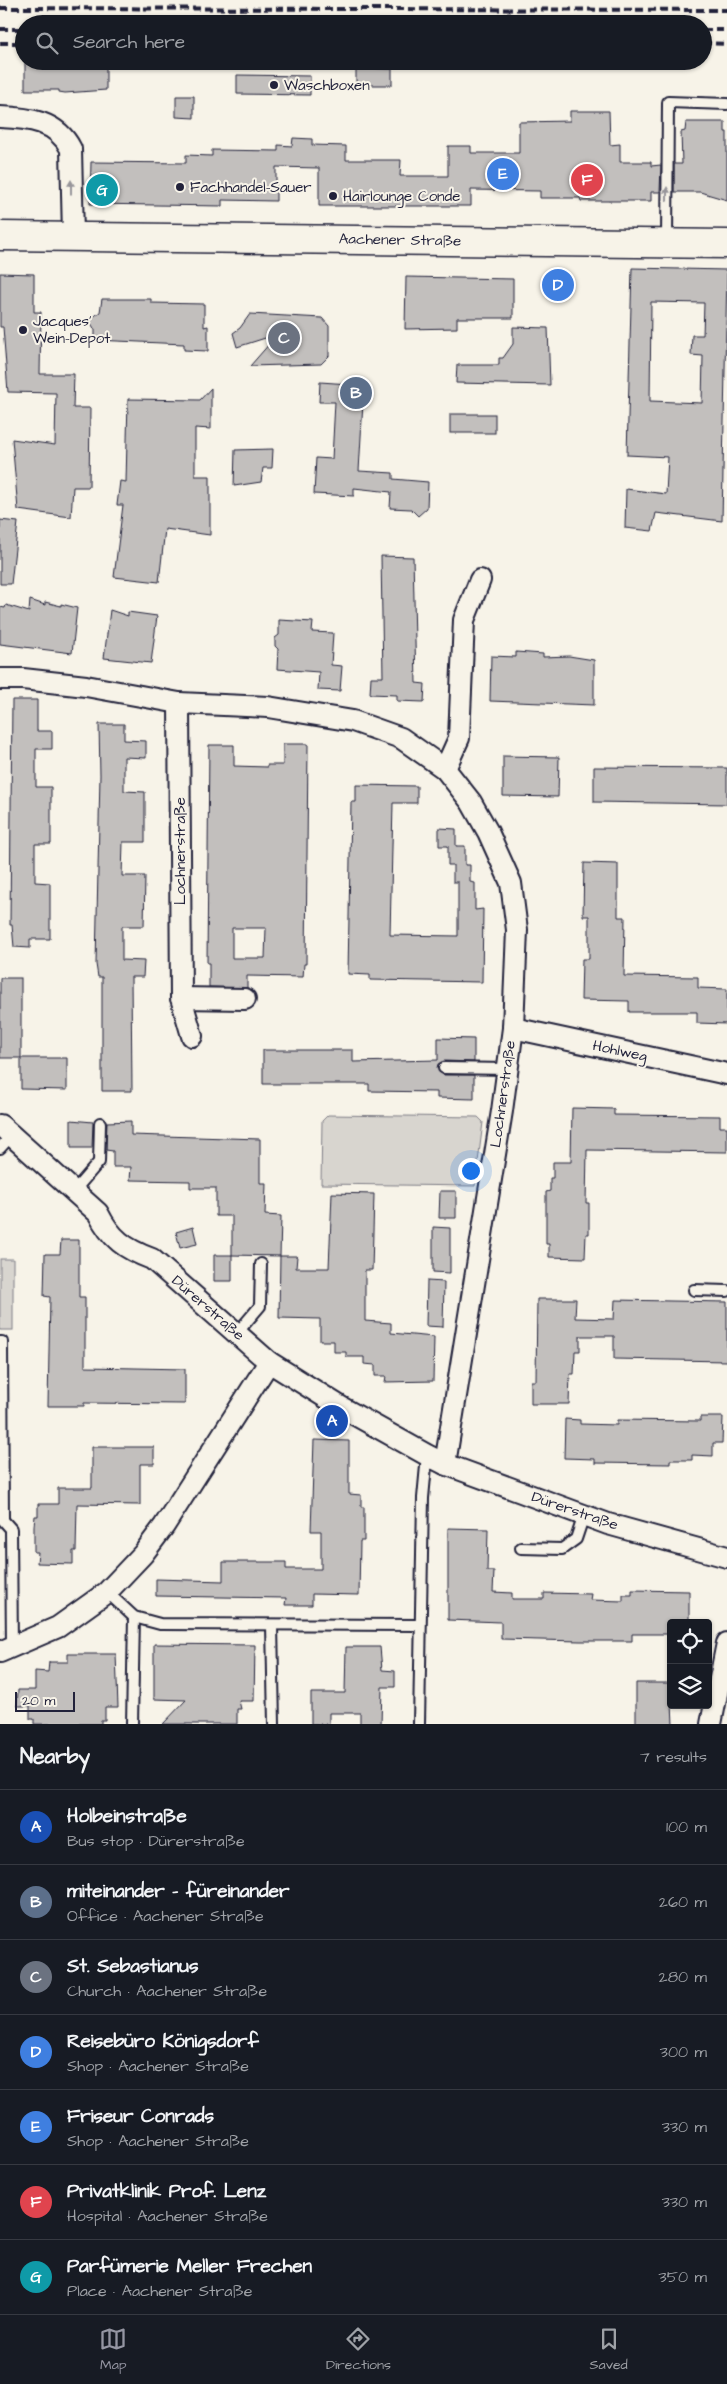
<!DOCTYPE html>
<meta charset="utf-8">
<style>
body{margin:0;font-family:"Architects Daughter",sans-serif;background:#242831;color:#f1f3f6}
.controls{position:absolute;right:15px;bottom:15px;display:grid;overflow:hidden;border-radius:5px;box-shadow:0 1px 4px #0004}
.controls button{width:45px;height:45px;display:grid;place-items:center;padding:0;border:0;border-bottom:1px solid #363941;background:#171b24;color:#f1f3f6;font:25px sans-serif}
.scale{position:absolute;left:15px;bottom:12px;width:60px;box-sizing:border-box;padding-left:5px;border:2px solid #22223b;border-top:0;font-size:14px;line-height:18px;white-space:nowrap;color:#22223b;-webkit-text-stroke:4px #f7f3e8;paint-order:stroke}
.you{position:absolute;left:470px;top:1170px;width:18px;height:18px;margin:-12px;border:4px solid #fff;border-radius:50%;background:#1a73e8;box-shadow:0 0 0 8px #1a73e833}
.badge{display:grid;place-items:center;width:32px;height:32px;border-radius:50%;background:#9495a2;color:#fff;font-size:16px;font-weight:700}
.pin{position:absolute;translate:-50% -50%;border:2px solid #fff;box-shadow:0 1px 5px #0006}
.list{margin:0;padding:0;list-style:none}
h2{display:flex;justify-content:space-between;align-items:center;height:65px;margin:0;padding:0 20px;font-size:21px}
h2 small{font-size:16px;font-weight:400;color:#9ea1a6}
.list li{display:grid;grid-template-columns:32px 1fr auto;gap:15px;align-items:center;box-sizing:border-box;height:75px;padding:0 20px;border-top:1px solid #363941}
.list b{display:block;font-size:19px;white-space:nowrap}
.list p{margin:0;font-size:16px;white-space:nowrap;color:#9ea1a6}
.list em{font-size:16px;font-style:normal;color:#9ea1a6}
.icon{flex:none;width:28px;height:28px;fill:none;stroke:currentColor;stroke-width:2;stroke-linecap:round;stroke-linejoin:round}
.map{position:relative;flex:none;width:727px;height:1724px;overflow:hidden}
.search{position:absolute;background:#171b24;box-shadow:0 1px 4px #0004;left:15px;right:15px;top:15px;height:55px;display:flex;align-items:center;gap:12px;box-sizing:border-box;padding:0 18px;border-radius:28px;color:#9ea1a6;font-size:19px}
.sheet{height:590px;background:#171b24}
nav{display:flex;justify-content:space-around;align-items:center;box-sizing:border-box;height:70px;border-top:1px solid #363941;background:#171b24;font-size:14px;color:#9ea1a6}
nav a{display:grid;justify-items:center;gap:2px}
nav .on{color:#9495a2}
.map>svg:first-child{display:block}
.green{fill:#d8d5cf;stroke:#7d7c85}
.building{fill:#c2bfbd;stroke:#22223b;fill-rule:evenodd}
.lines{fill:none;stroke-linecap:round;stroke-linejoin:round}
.service-casing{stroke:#22223b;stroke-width:14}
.minor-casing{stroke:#22223b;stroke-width:24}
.secondary-casing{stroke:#22223b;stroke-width:31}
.service{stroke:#f7f3e8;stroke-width:10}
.minor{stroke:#f7f3e8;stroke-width:20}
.secondary{stroke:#f7f3e8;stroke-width:28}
.rail{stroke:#22223b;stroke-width:4;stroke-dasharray:8 4;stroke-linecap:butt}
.oneway{fill:#97959a}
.poi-dot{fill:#22223b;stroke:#f7f3e8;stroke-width:2}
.labels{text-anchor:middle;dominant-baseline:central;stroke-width:4;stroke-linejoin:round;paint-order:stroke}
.poi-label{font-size:15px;fill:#22223b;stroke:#f7f3e8;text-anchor:start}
.street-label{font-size:15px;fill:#22223b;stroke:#f7f3e8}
</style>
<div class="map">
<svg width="727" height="1724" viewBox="0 0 727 1724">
<rect width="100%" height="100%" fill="#f7f3e8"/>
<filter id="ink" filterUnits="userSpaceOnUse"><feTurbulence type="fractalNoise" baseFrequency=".02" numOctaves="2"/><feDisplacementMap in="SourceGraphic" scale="10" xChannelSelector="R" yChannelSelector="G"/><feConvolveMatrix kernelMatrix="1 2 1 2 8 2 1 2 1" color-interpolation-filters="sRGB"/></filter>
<g filter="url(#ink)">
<g class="green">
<path d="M328 1115 478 1117 483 1122 475 1186 321 1184 322 1121Z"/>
<rect x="0" y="1259" width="13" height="71"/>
</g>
<g class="building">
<path d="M25 61H106V90L65 93 59 92V90H25Z"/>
<path d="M356 68 392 69V85H356Z"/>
<path d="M237 75 310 76V95L237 94Z"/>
<path d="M176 96H194V118L176 117Z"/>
<path d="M570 111H609L610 145 620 144V162H651V166L661 165 660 192H651V201H581L580 198H540V191L471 190V206H319V168L276 167V201L222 200V206L90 204 91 162 186 163V155L212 156V150L278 151V145L292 146 293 138 312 139V145L346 146V160H401L400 176H448V146H471V153H519V122L570 121Z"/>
<path d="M686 122H725V132H727V200L700 192H674V164H682L681 132 685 131Z"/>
<path d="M632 268 727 270 722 521 656 513 652 531 625 528 626 489 666 494 668 457 627 455ZM651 302 704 303 703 335H692L691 355 703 356 702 403 650 401Z"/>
<path d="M0 273 34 274V312H41L40 374H74L73 408H90L89 487H73L71 517 18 510 12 439 55 445 56 393 8 392 3 327H0Z"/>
<path d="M406 277 513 279V318H457V328L405 329Z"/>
<path d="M102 299H151V303L204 304V327L208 326V351L184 350V344L95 340V330L89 320 100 312Z"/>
<path d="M250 314 322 318 329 326V356L321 364 250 366 278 334 237 347 233 333 240 328Z"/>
<path d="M513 327 548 328 550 385 456 383 457 365H499V358H503L513 344Z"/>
<path d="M320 382 364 385 359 471 393 473V479L428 482 427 508 418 516 411 509 390 508 391 492 354 488V496L314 494 316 458 332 459 335 402H319Z"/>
<path d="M211 388V429L195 428V476H210V535L165 529 159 582 114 577 123 505H117L120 481 126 482 128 399 200 400Z"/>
<rect x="450" y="414" width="45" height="19"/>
<path d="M273 449 272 468H263L261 482 234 486 235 450Z"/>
<path d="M0 520 18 522 11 584H0Z"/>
<path d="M381 556 413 557 416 683 425 684 424 702 397 701V695L370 694 371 677H383Z"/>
<path d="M30 600 45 605V602L61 606V604L77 608 72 653 0 644V607L5 608 6 605 29 612Z"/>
<path d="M110 610 128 616V612L157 616 151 663 104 658Z"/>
<path d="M279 620 313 622 312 632 333 633 331 665 342 666 340 691 318 690 319 672 277 669 278 649 275 646V638L279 635Z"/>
<path d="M516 652 543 654V657L569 656 594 660V705L490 701 491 656 516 657Z"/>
<path d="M12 700H37V731H52V749H36V787H51V844H35V882L50 883V939H30V948L14 947 12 925H10Z"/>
<path d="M99 724H124V740L146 741V758L124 757V791L145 792V842H123L122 876H145L144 926H122V960L144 961 143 977H131L132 1091H102V977H98L96 964 100 775Z"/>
<path d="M283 744H308L306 964H304L303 977 247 976V988L209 987V963H207L209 745H234V766L267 767V765H283ZM232 928H266L265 958H232Z"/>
<path d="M503 756 559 757 558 797 503 796Z"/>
<path d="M594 767 727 768V804L594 802Z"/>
<path d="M356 785 417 786V803H393L390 935 458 936V882H453V865H448V846H439V828L456 829V846H465V865H470V882L475 883V910L483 909 482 982 370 980V975L348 974 351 802H356Z"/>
<path d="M584 863 618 864V917H625L624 976 698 977V988L727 989V1024L697 1023V1012H629V1001L581 1000 582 959H589V916H583Z"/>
<rect x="0" y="978" width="21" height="80"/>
<path d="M438 1038 474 1039V1062L444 1061 438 1064 437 1068 443 1075H474V1099L437 1098V1092L369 1091V1084H263V1050H353V1062L438 1060Z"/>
<path d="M21 1058H67V1090L21 1089Z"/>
<path d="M572 1108 614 1109V1115L720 1116V1127H727V1152L587 1150 586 1203H589V1234H586L585 1258 549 1257V1244H546V1192L550 1191V1178H553V1162H571Z"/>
<path d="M71 1120 93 1122 92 1148H71Z"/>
<path d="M131 1121V1135L260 1139V1183H266L265 1215 281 1216 280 1256 232 1255V1281H214V1255H232V1216H216V1188H190V1181L130 1180 131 1167H113V1151L106 1150 107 1122Z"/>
<path d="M440 1191H456V1218H439Z"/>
<path d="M332 1193 374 1194 372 1270H365V1321L391 1323V1333L434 1337 433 1381 385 1382 386 1376H375V1365L364 1364V1357H346V1352H334V1341H320V1319L279 1318 280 1256H297L296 1268H329Z"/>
<path d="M193 1227 197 1244 180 1248 176 1232Z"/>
<path d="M433 1227 450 1228V1273L433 1272Z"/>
<path d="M61 1240H79V1297H85V1367L185 1369V1404L84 1403V1406H48L50 1297 44 1296 45 1254H60Z"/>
<path d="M427 1281 444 1282 443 1327 426 1326Z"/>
<path d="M537 1299H576L575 1318 614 1319 615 1300 727 1302V1361L614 1359V1336H580V1351H575L574 1374H570L569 1404H531V1381H536Z"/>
<path d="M700 1417H723L722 1443H713V1456L692 1455V1460H670V1464L595 1463V1459L564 1458 565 1419 580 1420V1424L617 1425V1420L700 1421Z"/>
<path d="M314 1440 349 1441V1494L361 1495V1507H364V1541H360L359 1595 312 1594V1605H285L286 1598 156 1596V1579L223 1581V1562H286V1569H321V1531H311Z"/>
<path d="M92 1447H154V1464H140V1505L77 1504 76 1551H73V1564L37 1563 38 1552H34V1526L35 1516H38V1504H58V1488H92Z"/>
<path d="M448 1528 488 1529 487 1571H494L493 1592 512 1593V1599H544V1593L591 1594 590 1600 623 1601V1595H632V1590L689 1591V1623H671V1634H632V1641H580L501 1639V1622L448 1620Z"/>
<path d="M154 1644 255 1645 254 1701H239L241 1709H237V1724H163L186 1700 154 1699Z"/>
<path d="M346 1647H380L382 1670 395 1671V1687H382L381 1724H360V1713H329V1724H311V1693H345Z"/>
<path d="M68 1654H116L118 1707H105V1720H101V1724H34V1719H30V1706H17L18 1690H35V1671L48 1672 49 1662H68Z"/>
<path d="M636 1683H671L673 1724H636Z"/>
</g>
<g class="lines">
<g class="service-casing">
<g id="service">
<path d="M667 242 668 102 727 104"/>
<path d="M444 1068 507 1069"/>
<path d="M0 1148 12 1135"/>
<path d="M74 1191 99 1162 100 1123"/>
<path d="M694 1290 727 1291"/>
<path d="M237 1333 260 1306 261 1264"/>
<path d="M0 1342H2L3 1520 11 1529 12 1648"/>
<path d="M521 1548 562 1549 576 1539 584 1515"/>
<path d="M107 1592 134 1617 160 1624 419 1625"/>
<path d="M272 1625 274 1724"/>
<path d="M132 1724 134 1617"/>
<path d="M419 1724 423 1498 427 1455"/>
</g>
</g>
<g class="minor-casing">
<g id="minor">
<path d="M0 117C29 118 57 121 71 149L73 236"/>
<path d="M0 679H23L86 686 179 703 268 707 353 721 401 738 445 769 471 802 488 832 511 883 517 930 513 1028 502 1111 445 1464"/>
<path d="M179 703 181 998 192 1036"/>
<path d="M445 769 459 738 464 620 480 580"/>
<path d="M181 998 245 999"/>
<path d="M513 1028 727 1074"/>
<path d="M0 1125 98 1213C111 1239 125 1249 152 1259L269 1362 341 1407 427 1455 445 1464 608 1524 727 1557"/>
<path d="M0 1652 58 1627 107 1592 143 1554 164 1526 269 1362"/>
<path d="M711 1724 727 1643"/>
</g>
</g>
<g class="secondary-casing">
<path id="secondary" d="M0 236 727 244"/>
</g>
<use href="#service" class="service"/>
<use href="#minor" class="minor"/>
<use href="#secondary" class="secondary"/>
<g class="rail">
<path d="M0 8 727 10"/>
<path d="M0 29H24"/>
<path d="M703 30H727"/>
<path d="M0 43H24"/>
<path d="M703 43 727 44"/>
</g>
</g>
<defs><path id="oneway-solid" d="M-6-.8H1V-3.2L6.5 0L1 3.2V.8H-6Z" transform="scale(1.25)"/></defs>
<g class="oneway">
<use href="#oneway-solid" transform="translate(71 187) rotate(-90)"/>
<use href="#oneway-solid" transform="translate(667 194) rotate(-90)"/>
</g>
</g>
<g class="poi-dot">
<circle cx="274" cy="85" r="5"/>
<circle cx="180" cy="187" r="5"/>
<circle cx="333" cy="196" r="5"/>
<circle cx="23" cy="330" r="5"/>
</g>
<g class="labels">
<g class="poi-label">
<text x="284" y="85">Waschboxen</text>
<text x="190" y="187">Fachhandel-Sauer</text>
<text x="343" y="196">Hairlounge Conde</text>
<text x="33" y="321">Jacques’<tspan x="33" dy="17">Wein-Depot</tspan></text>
</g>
<g class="street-label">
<text transform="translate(400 240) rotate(1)">Aachener Straße</text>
<text transform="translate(180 851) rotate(-90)">Lochnerstraße</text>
<text transform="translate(620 1051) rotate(12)">Hohlweg</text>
<text transform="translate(503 1094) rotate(-82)">Lochnerstraße</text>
<text transform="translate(208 1308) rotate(41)">Dürerstraße</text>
<text transform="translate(575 1511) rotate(19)">Dürerstraße</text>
</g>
</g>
</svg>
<div class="controls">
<button><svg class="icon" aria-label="locate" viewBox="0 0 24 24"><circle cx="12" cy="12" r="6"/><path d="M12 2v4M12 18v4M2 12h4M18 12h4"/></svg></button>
<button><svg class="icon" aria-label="layers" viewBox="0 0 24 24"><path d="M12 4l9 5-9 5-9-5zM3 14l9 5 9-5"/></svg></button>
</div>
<div class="scale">20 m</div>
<div class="you"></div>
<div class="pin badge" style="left:332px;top:1421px;background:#1a4fb4">A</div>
<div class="pin badge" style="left:356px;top:393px;background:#5c6f8a">B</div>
<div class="pin badge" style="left:284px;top:338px;background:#6b7280">C</div>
<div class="pin badge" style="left:558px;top:285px;background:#3f7fe0">D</div>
<div class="pin badge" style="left:503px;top:174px;background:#3f7fe0">E</div>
<div class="pin badge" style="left:587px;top:180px;background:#e0444e">F</div>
<div class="pin badge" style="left:102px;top:190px;background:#0f9aa8">G</div>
<div class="search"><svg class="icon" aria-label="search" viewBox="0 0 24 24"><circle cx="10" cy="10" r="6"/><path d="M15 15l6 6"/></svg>Search here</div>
</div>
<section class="sheet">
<h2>Nearby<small>7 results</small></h2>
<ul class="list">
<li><span class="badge" style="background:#1a4fb4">A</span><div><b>Holbeinstraße</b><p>Bus stop · Dürerstraße</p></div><em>100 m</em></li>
<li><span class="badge" style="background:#5c6f8a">B</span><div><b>miteinander - füreinander</b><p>Office · Aachener Straße</p></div><em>260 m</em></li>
<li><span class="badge" style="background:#6b7280">C</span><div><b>St. Sebastianus</b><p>Church · Aachener Straße</p></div><em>280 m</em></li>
<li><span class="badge" style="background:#3f7fe0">D</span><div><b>Reisebüro Königsdorf</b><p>Shop · Aachener Straße</p></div><em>300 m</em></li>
<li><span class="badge" style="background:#3f7fe0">E</span><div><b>Friseur Conrads</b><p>Shop · Aachener Straße</p></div><em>330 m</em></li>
<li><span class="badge" style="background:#e0444e">F</span><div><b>Privatklinik Prof. Lenz</b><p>Hospital · Aachener Straße</p></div><em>330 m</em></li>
<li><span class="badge" style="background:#0f9aa8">G</span><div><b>Parfümerie Meller Frechen</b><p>Place · Aachener Straße</p></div><em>350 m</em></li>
</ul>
</section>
<nav>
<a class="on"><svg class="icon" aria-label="map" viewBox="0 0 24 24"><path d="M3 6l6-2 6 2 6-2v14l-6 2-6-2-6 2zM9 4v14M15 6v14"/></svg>Map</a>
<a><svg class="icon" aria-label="directions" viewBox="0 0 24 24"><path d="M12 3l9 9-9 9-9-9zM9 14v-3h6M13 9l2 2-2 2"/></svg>Directions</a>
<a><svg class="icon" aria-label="saved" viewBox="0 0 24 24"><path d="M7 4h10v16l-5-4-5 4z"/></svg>Saved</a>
</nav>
